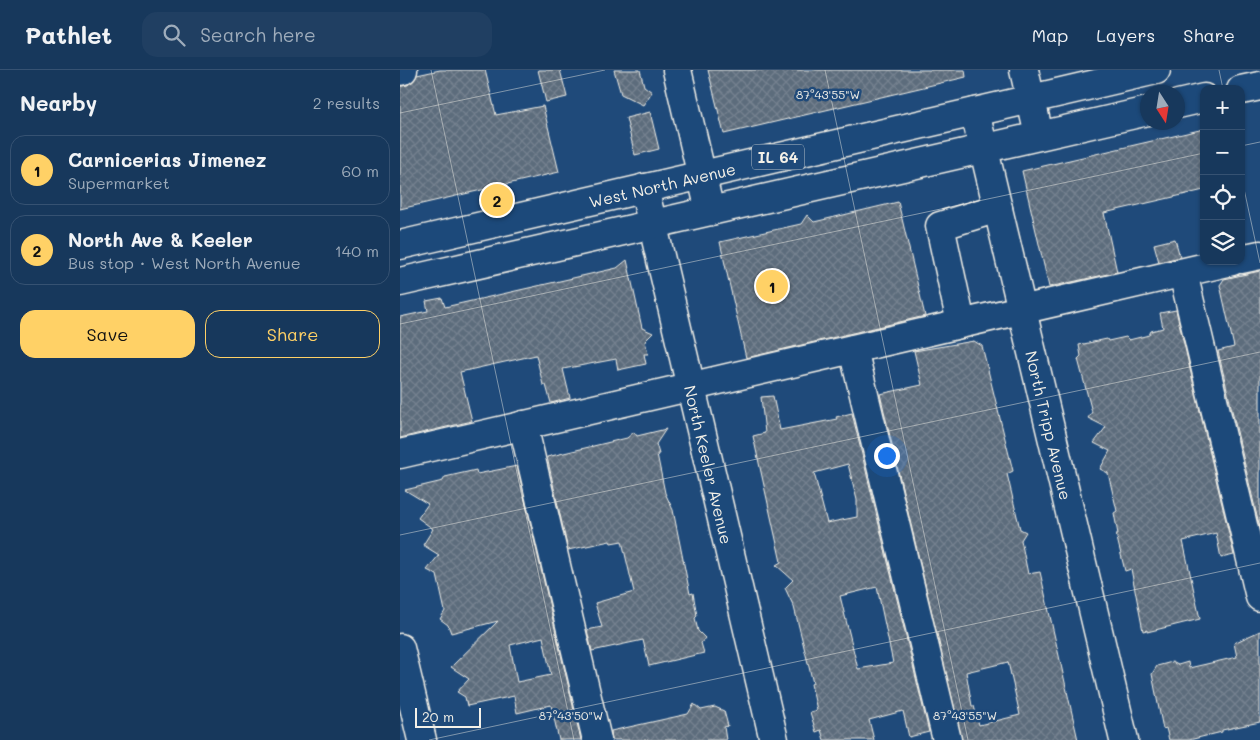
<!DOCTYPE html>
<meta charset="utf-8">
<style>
body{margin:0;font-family:Mali,sans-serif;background:#203f62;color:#f1f3f6}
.controls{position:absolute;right:15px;top:15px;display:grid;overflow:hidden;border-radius:10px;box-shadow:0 1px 4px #0004}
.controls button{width:45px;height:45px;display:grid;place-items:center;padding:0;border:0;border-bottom:1px solid #365272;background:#17385c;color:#f1f3f6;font:25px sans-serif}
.compass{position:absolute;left:740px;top:15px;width:45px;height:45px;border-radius:50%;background:#17385c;box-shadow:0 1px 4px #0004;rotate:168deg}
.scale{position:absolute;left:15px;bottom:12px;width:66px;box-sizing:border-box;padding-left:5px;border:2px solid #f4f1e8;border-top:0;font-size:14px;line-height:18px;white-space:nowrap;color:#f4f1e8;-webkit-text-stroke:4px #1f4a7a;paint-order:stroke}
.you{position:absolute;left:486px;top:385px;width:18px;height:18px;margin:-12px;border:4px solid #fff;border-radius:50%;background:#1a73e8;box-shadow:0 0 0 8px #1a73e833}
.badge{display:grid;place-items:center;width:32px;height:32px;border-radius:50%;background:#ffd166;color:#111;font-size:16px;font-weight:700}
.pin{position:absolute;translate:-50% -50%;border:2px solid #fff;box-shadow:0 1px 5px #0006}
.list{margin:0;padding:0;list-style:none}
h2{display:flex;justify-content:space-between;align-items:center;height:65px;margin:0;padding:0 20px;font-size:21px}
h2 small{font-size:16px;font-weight:400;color:#9eacbb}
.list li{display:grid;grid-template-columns:32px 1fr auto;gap:15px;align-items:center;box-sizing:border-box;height:70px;margin:0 10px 10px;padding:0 10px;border:1px solid #365272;border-radius:15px}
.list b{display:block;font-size:19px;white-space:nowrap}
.list p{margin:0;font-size:16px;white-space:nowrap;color:#9eacbb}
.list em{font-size:16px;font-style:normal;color:#9eacbb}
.actions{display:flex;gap:10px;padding:15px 20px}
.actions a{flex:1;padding:11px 0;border:1px solid #ffd166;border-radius:15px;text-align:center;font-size:18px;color:#ffd166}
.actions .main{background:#ffd166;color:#111}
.icon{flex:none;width:28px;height:28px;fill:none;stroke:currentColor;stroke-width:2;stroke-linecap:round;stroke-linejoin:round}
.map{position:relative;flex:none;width:860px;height:670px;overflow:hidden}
header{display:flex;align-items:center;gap:30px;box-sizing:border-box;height:70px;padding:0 25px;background:#17385c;border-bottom:1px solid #365272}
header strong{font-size:24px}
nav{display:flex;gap:28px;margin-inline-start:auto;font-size:18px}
.search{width:350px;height:45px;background:#203f62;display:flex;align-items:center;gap:12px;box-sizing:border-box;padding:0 18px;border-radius:15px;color:#9eacbb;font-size:19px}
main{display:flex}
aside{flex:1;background:#17385c}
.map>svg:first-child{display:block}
.building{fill:url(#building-cross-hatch);stroke:#f4f1e8;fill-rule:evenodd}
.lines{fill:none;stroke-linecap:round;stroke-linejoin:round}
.minor-casing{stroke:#f4f1e8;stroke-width:31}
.major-casing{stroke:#f4f1e8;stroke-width:31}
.minor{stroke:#1f4a7a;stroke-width:28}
.major{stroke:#1f4a7a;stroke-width:28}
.ticks{fill:none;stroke:#f4f1e8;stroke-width:1;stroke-opacity:0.45}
.labels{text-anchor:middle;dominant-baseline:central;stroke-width:5;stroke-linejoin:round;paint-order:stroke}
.shield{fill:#1f4a7a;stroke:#b4bfc7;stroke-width:1}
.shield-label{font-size:15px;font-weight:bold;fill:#f4f1e8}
.street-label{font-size:16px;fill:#f4f1e8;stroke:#1f4a7a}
.ticks-label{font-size:12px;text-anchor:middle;fill:#f4f1e8;stroke:#1f4a7a;stroke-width:5;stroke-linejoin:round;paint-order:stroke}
</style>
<header>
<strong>Pathlet</strong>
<div class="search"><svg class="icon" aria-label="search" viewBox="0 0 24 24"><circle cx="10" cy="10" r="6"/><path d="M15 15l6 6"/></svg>Search here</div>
<nav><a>Map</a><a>Layers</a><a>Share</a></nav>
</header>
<main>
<aside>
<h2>Nearby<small>2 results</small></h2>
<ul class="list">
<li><span class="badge">1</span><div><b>Carnicerias Jimenez</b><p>Supermarket</p></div><em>60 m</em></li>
<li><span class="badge">2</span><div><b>North Ave &amp; Keeler</b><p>Bus stop · West North Avenue</p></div><em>140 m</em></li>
</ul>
<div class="actions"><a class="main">Save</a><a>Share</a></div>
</aside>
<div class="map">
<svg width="860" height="670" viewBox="0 0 860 670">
<defs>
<pattern id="building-cross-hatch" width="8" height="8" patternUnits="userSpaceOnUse" patternTransform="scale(1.25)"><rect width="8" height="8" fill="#5c6c7c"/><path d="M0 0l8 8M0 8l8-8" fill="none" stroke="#74818f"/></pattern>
</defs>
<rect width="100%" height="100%" fill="#1f4a7a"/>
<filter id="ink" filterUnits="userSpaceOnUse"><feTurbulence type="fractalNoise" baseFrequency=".02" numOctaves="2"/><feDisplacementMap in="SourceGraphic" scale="10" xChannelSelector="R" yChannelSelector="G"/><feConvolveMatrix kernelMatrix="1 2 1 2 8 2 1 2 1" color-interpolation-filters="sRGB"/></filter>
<g filter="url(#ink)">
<g class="building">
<path d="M40 0H85L96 45 143 36 159 102 0 139V16L8 15 17 5Z"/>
<path d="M138 0H160L167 27 146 32Z"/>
<path d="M214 0H240L244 16 252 22 243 35 221 24Z"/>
<path d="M308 0H565L566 7 324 64Z"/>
<path d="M250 42 259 79 235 85 226 48Z"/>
<path d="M804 59V120L704 143 717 202 649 217 622 101Z"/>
<path d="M498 132 525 246 346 288 320 172 401 154 407 145 414 152Z"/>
<path d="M775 169 780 187 759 192 754 174Z"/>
<path d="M227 190 242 258 253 263 245 271 248 284H244L246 294 218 300 216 289 163 299 170 328 151 333 146 315H143L136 285 60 302 72 351 0 368V247L28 241 26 231 42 228 45 237 217 198Z"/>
<path d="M860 201V459L818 281 834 277 820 215 824 209Z"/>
<path d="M776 240 834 485 821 488 816 463 783 471 800 549 747 562V560L743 561 731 499 725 501 716 464H718L714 443 717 441 708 403 700 399 710 381 694 373 706 357 688 348 692 342 678 289 681 286 679 275 707 269 708 271 726 267 729 270 749 265 751 261 763 258 760 243Z"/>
<path d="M574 271 582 276 613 401 607 404 620 459 626 462 621 470 628 504 640 502 678 670H562L480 324 522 315 514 281ZM608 592 620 645 579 655 574 636H572L566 602Z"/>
<path d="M373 326 380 360 437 349 436 347 452 343 529 662 509 667 503 641 469 650 474 670H424L421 660 416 662 410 642 417 640 411 614 413 613 394 537 385 518 393 510 376 495 381 492 353 366 365 363 361 327ZM448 394 457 430V447L427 453 414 403ZM477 517 493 593 458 599 440 526Z"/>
<path d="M266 359 256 374 259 384H257L265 423 273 440 290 524 293 523 297 546 295 548 298 561 305 568 301 573 304 583 249 596 243 570 192 581 187 560 202 557 195 533 234 522 222 471 211 473 210 471 168 480 147 387 227 368 234 362 237 366Z"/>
<path d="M117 396 181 670H159L151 635 117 643 114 626 67 636 65 627 57 622 69 609 51 597 98 551 51 563 48 555 40 549 45 541 37 505 27 500 39 485 23 475 33 459 18 448 28 434 5 420 43 411 45 407 76 400 77 404ZM143 567 151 605 117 612 110 575Z"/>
<path d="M860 561V652L822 660V662L789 670H769L766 658 763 659 752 604 757 596 772 592 778 595 788 592 789 598 837 587 834 573Z"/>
<path d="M294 634 301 640 315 637 324 641 328 656 324 657 326 670H212L211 661 288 644Z"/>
</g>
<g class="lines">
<g class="minor-casing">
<g id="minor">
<path d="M277 0 310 141"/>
<path d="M624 0 639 65"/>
<path d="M0 1 3 0"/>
<path id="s1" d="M575 42 724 670"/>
<path id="s2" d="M244 118 374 670"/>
<path d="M841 189 860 185"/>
<path d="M783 203 860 527"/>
<path d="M561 253 540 156 598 138"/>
<path d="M453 279 547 670"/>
<path d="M123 355 197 670"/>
<path d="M0 384 832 191"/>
<path d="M0 578 22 670"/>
</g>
</g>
<g class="major-casing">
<g id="major">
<path d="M841 20 860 16"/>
<path d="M778 34 804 28"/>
<path id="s3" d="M0 175 756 0"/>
<path d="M0 212 748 41"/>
</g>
</g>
<use href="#minor" class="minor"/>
<use href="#major" class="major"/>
</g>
</g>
<path class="ticks" d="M31 0 174 670M425 0 568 670M819 0 823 19M0 43 205 0M841 76 860 72M841 105 860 193M0 254 804 83M0 465 860 282M29 670 860 493"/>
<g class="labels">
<rect class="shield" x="352" y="74.5" width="52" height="25" rx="4"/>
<g class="shield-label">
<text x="378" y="87">IL 64</text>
</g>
<g class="street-label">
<text stroke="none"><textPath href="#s3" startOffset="269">West North Avenue</textPath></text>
<text stroke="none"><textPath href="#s1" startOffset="322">North Tripp Avenue</textPath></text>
<text stroke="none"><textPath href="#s2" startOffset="284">North Keeler Avenue</textPath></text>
</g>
</g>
<g class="ticks-label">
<text x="428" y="29">87°43'55"W</text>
<text x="171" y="650">87°43'50"W</text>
<text x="565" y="650">87°43'55"W</text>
</g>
</svg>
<div class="controls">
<button>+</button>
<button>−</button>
<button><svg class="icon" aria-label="locate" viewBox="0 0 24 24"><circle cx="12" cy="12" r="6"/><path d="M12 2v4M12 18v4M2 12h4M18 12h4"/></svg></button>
<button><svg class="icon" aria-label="layers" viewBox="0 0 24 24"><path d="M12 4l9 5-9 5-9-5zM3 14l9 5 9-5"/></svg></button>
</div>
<svg class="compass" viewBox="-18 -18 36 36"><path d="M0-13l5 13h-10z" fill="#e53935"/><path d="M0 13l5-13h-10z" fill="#9eacbb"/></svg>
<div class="scale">20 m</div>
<div class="you"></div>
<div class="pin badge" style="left:372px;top:216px">1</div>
<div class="pin badge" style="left:97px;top:130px">2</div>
</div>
</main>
